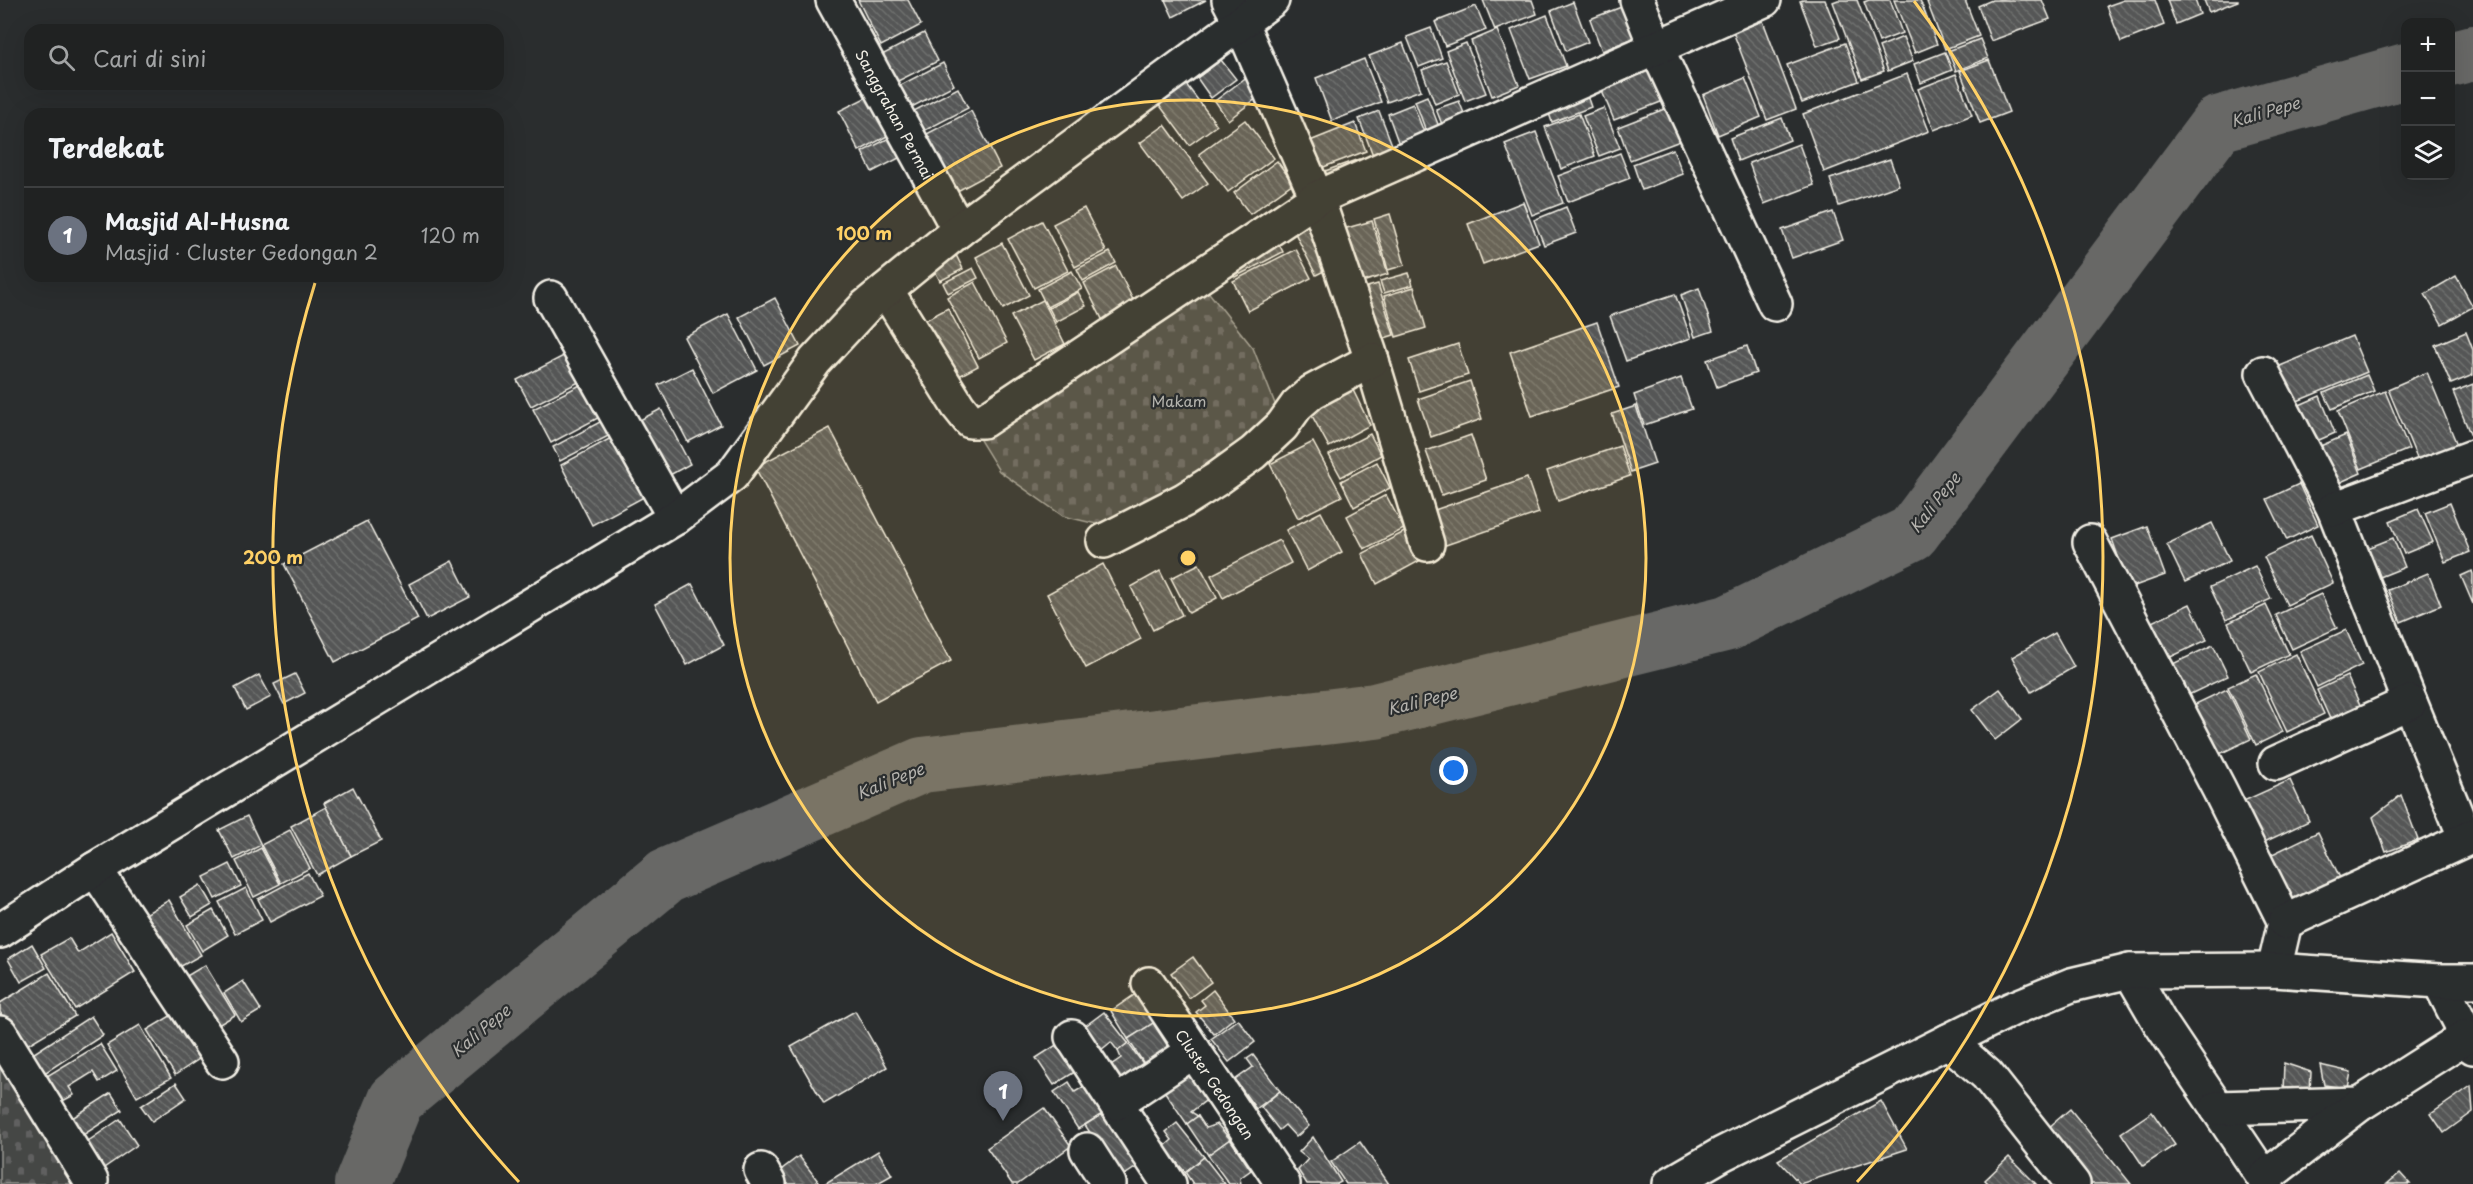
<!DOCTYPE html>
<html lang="id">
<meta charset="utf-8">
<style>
body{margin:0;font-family:"Playpen Sans",sans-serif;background:#282a2a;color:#f1f3f6}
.controls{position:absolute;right:18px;top:18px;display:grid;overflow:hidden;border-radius:12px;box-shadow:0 6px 24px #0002}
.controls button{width:54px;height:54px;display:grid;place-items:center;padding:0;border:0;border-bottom:2px solid #3d3f40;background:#202222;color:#f1f3f6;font:30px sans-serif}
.you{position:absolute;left:1454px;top:771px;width:21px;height:21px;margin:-15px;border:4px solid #fff;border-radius:50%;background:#1a73e8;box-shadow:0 0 0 9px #1a73e833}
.badge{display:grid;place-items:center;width:39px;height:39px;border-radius:50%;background:#b45309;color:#fff;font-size:20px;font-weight:700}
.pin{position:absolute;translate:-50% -50px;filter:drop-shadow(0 2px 3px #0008)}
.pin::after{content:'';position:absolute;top:32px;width:21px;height:18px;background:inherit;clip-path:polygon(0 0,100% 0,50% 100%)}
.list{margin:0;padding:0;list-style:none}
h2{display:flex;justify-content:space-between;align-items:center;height:78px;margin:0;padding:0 24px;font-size:26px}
h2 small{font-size:20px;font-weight:400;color:#a2a4a5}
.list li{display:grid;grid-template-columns:39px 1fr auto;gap:18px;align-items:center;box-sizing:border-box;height:96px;padding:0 24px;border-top:2px solid #3d3f40}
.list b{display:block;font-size:22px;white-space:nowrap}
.list p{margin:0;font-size:20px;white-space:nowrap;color:#a2a4a5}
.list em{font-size:20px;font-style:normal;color:#a2a4a5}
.icon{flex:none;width:33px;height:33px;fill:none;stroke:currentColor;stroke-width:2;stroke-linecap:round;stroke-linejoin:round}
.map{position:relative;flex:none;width:2473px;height:1184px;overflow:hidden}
.search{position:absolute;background:#202222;box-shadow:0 6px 24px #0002;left:24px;top:24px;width:480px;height:66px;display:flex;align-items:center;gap:15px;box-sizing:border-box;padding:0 21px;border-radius:18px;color:#a2a4a5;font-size:22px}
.panel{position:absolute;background:#202222;box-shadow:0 6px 24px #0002;left:24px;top:108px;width:480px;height:174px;border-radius:18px}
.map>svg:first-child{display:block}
.cemetery{fill:url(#cemetery-stones);stroke:#9c9c96;stroke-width:1.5}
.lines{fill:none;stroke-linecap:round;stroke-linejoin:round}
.river{stroke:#676866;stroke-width:56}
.building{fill:url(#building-back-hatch);stroke:#f4f1e8;stroke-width:1.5}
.minor-casing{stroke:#f4f1e8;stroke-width:38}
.tertiary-casing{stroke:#f4f1e8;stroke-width:38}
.minor{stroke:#2a2d2e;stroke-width:33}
.tertiary{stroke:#2a2d2e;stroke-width:33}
.ring{fill:none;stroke:#ffd166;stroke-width:3}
.labels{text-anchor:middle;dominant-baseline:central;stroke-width:4.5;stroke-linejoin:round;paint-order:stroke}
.street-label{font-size:15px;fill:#f4f1e8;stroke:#2a2d2e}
.park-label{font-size:15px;fill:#b6b5af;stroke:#2a2d2e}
.water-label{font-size:16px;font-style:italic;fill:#b5b3ae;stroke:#2a2d2e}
.centre{fill:#ffd166;stroke:#2a2d2e;stroke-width:3}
.ring-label{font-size:18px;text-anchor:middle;font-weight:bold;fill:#ffd166;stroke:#2a2d2e;stroke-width:4.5;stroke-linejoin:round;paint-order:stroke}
</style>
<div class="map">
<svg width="2473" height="1184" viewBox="0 0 2473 1184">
<defs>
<pattern id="cemetery-stones" width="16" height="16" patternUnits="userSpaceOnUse" patternTransform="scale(1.5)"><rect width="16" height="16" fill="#444645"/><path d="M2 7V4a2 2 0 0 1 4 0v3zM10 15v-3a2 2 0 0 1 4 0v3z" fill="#606160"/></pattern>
<pattern id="building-back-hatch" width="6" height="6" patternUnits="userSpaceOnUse" patternTransform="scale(1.5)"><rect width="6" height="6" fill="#555756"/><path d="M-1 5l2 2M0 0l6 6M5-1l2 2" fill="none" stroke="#6e706e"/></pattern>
</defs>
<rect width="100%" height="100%" fill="#2a2d2e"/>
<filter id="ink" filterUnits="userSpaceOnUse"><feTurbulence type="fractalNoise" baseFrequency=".0167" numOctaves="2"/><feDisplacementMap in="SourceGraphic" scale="12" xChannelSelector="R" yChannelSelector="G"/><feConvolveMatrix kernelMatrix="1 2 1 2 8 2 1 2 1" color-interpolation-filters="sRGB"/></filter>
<g filter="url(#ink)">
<g class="cemetery">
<path d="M1206 289 1253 348 1277 409 1252 443 1109 527 1063 516 999 471 980 440Z"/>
<path d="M0 1064 82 1184H0Z"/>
</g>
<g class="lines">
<g class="river">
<path d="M2450 59 2473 53"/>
<path d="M362 1184 396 1100 666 876 922 765 1375 711 1728 623 1912 533 2218 124 2406 71"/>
</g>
</g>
<g class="building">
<path d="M858 0H908L921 25 881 46Z"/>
<path d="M1165 0H1206L1173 17Z"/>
<path d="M1483 0H1532L1537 14 1495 30Z"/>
<path d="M1803 0H1825L1840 38 1817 46 1800 1Z"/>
<path d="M1838 0H1857L1884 71 1862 79 1833 2Z"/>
<path d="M1869 0H1890L1902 33 1879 42 1864 2Z"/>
<path d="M1894 0H1920L1937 44 1915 53Z"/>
<path d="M1933 0H1965L1979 36 1945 49 1927 2Z"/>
<path d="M1992 0H2042L2050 19 1991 41 1978 6Z"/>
<path d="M2124 0H2155L2164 25 2121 42 2107 6Z"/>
<path d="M2167 0H2195L2200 14 2176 24Z"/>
<path d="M2204 0H2238V1L2209 12Z"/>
<path d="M1573 2 1588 42 1566 51 1551 11Z"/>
<path d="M1476 6 1486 30 1445 46 1435 22Z"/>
<path d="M1624 6 1636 37 1602 51 1590 19Z"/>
<path d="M1547 15 1566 66 1530 79 1511 30Z"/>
<path d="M1763 21 1796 109 1767 120 1733 32Z"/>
<path d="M1431 28 1442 58 1419 67 1407 37Z"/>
<path d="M1497 30 1519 85 1492 96 1471 41Z"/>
<path d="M924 33 938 61 892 84 878 57Z"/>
<path d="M1903 37 1913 61 1888 71 1879 47Z"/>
<path d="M1980 39 1988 58 1956 71 1948 51Z"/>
<path d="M1403 43 1421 90 1387 102 1369 56Z"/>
<path d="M1466 43 1486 93 1465 101 1446 51Z"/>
<path d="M1845 43 1859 81 1802 103 1787 65Z"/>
<path d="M1945 52 1952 70 1921 83 1914 64Z"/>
<path d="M1364 59 1381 102 1332 121 1316 78Z"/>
<path d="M1221 60 1236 79 1211 98 1197 78Z"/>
<path d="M1989 60 2009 112 1980 123 1960 71Z"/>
<path d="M1446 61 1459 94 1435 104 1422 70Z"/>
<path d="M943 63 954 85 906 110 895 88Z"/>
<path d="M1652 64 1666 100 1614 120 1599 84Z"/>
<path d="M1907 74 1929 131 1824 172 1803 114Z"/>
<path d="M1956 74 1972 115 1934 130 1918 89Z"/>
<path d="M1248 76 1261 95 1228 120 1215 101Z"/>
<path d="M1745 78 1761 117 1718 135 1703 95Z"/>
<path d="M1185 83 1217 125 1189 145 1158 103Z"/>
<path d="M958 88 968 108 918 134 908 114Z"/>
<path d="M1585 90 1591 107 1552 122 1546 105Z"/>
<path d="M875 93 895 132 859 151 839 111Z"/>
<path d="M1427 96 1443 137 1430 142 1415 101Z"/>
<path d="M1459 101 1468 123 1445 132 1436 109Z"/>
<path d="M1413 104 1427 140 1401 150 1388 114Z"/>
<path d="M1604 108 1620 148 1599 156 1583 116Z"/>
<path d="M1667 108 1680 141 1630 160 1618 127Z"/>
<path d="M971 111 1000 168 950 195 921 137Z"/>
<path d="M1379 111 1396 155 1376 163 1359 119Z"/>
<path d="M1579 114 1595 156 1561 169 1545 127Z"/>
<path d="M1782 118 1790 140 1738 161 1730 138Z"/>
<path d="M1245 120 1274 158 1228 192 1199 154Z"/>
<path d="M1355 123 1366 151 1321 168 1310 141Z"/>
<path d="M1165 125 1208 183 1183 201 1140 143Z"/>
<path d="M1536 132 1563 203 1532 215 1505 144Z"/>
<path d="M895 135 905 155 872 172 862 152Z"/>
<path d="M1799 144 1814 185 1764 204 1749 163Z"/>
<path d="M1673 149 1683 174 1642 190 1633 164Z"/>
<path d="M1620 153 1630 178 1568 202 1558 176Z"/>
<path d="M1359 159 1364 172 1331 185 1325 171Z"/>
<path d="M1890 159 1899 185 1839 206 1830 179Z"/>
<path d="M1277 161 1293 183 1250 214 1234 193Z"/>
<path d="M1523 202 1539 243 1483 264 1468 224Z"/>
<path d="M1566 207 1576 233 1544 245 1534 220Z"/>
<path d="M1084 208 1106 251 1075 267 1053 224Z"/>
<path d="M1833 212 1843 240 1792 258 1782 230Z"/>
<path d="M1390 214 1405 265 1388 270 1374 219Z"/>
<path d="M1042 221 1068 271 1034 288 1008 239Z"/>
<path d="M1372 221 1388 274 1359 283 1343 229Z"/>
<path d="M1310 225 1332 267 1316 275 1295 233Z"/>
<path d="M1002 243 1029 295 1003 309 976 257Z"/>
<path d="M1279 244 1283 252 1235 277 1230 269Z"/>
<path d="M1296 249 1311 278 1248 311 1233 281Z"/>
<path d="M1110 252 1116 263 1083 281 1077 269Z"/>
<path d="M955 253 963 269 940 281 932 265Z"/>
<path d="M1116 266 1135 304 1103 321 1084 283Z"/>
<path d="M973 268 978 278 948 293 943 283Z"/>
<path d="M1072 271 1082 289 1047 307 1038 289Z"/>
<path d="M1409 273 1413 285 1384 293 1380 281Z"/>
<path d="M2456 276 2473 307 2442 324 2425 294Z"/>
<path d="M975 282 1007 343 979 358 947 297Z"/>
<path d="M1378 284 1394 335 1375 341 1360 289Z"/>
<path d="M1414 287 1426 328 1396 337 1384 296Z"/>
<path d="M1699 288 1713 331 1695 337 1681 295Z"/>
<path d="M1078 292 1086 306 1056 322 1049 308Z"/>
<path d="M1675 294 1691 338 1626 361 1610 316Z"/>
<path d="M775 298 800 346 764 365 739 317Z"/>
<path d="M1043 300 1065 344 1034 360 1011 316Z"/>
<path d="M948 308 978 366 948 382 918 324Z"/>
<path d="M728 314 757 370 713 393 684 337Z"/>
<path d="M1597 322 1619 387 1532 416 1510 352Z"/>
<path d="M2466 332 2473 350V375L2451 384 2435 345Z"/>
<path d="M2352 336 2367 372 2295 402 2280 366Z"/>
<path d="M1458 344 1468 375 1419 391 1409 360Z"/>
<path d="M1747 346 1756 373 1717 387 1707 360Z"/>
<path d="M577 349 591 376 531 406 517 380Z"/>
<path d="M692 368 721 425 688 442 658 385Z"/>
<path d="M2427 372 2458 447 2419 463 2388 389Z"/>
<path d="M2367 375 2374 391 2332 409 2324 393Z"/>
<path d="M594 378 611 411 551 443 533 409Z"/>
<path d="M1681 378 1692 409 1644 425 1634 395Z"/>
<path d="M1470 381 1482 419 1431 437 1418 399Z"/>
<path d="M2473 384V441L2453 392Z"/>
<path d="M1352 388 1370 425 1329 447 1309 410Z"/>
<path d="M2385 391 2409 449 2361 469 2338 411Z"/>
<path d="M2320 396 2335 433 2303 447 2288 410Z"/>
<path d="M1636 406 1655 464 1631 472 1612 414Z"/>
<path d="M661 409 690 464 659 481 630 425Z"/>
<path d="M613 415 620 430 560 461 553 447Z"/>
<path d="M830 428 951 661 876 701 755 467Z"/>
<path d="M624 431 655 491 592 525 561 465Z"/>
<path d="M1370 434 1381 455 1341 477 1329 455Z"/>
<path d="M1471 435 1486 480 1442 495 1426 451Z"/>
<path d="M2346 435 2361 473 2327 488 2311 450Z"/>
<path d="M1313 442 1342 496 1298 518 1270 464Z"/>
<path d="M1620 446 1630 476 1558 501 1547 471Z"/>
<path d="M1377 462 1390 488 1354 507 1341 481Z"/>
<path d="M1527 478 1539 513 1437 548 1426 513Z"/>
<path d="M2299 484 2318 525 2287 540 2267 499Z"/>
<path d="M1386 495 1404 529 1364 549 1347 516Z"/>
<path d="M2450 503 2470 552 2445 562 2425 513Z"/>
<path d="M2418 509 2433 542 2404 554 2390 521Z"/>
<path d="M1321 512 1342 552 1307 571 1286 530Z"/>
<path d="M367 521 418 619 335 662 284 564Z"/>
<path d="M2212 523 2230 561 2185 582 2167 544Z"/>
<path d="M2147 526 2165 575 2129 588 2112 539Z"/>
<path d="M1408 530 1423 559 1377 584 1362 554Z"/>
<path d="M2311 535 2333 583 2287 605 2264 557Z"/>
<path d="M2393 538 2405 567 2375 579 2363 550Z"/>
<path d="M1279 540 1291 563 1223 598 1211 575Z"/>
<path d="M452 561 470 597 427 619 409 584Z"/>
<path d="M1103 564 1141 639 1086 668 1047 594Z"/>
<path d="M1199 564 1217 598 1189 613 1171 578Z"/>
<path d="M2255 566 2271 599 2226 620 2210 587Z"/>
<path d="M1160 571 1182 615 1153 630 1131 587Z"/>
<path d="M2472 571 2473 574V604L2461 576Z"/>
<path d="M2428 573 2441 605 2401 622 2388 590Z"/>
<path d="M692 584 724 645 687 665 655 604Z"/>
<path d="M2321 594 2337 628 2292 649 2276 615Z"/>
<path d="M2190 604 2207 640 2160 662 2143 626Z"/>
<path d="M2266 605 2289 654 2251 672 2228 623Z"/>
<path d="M2346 630 2362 665 2317 687 2300 651Z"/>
<path d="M2055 633 2074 667 2031 692 2012 657Z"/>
<path d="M2213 645 2228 676 2176 701 2162 669Z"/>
<path d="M2296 654 2324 714 2287 732 2259 672Z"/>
<path d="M295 674 305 693 284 704 274 684Z"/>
<path d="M2256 674 2283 732 2256 745 2228 687Z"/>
<path d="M259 675 271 697 246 710 235 688Z"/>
<path d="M2347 676 2366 718 2336 732 2317 690Z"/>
<path d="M2000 689 2022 719 1995 740 1972 710Z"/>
<path d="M2227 689 2251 739 2207 760 2183 710Z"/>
<path d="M2290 780 2309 821 2258 845 2239 803Z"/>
<path d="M353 787 381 841 351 856 324 803Z"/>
<path d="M2401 795 2418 840 2386 852 2373 817Z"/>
<path d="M326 807 351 856 317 875 291 826Z"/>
<path d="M247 816 261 845 234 859 219 830Z"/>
<path d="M290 830 310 868 281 883 261 845Z"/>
<path d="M2318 832 2340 878 2288 903 2266 857Z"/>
<path d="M261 848 280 884 254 897 236 861Z"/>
<path d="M230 864 241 886 215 899 204 877Z"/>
<path d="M308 873 320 896 270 922 258 899Z"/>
<path d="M200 885 212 905 192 917 180 897Z"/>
<path d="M246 888 262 920 235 934 219 902Z"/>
<path d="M169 900 201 955 169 973 137 919Z"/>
<path d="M213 910 228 935 202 951 187 925Z"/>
<path d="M111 932 135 972 75 1009 41 954 69 938 78 953Z"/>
<path d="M32 944 46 968 21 982 8 959Z"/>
<path d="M1193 957 1211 982 1189 998 1171 973Z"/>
<path d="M205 965 235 1015 205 1033 175 983Z"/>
<path d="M49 973 75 1016 22 1048 0 1012V1003Z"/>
<path d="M243 981 261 1010 241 1022 224 993Z"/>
<path d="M1213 990 1234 1018 1214 1034 1196 1012 1205 1005 1201 1000Z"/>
<path d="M1137 993 1157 1022 1128 1039 1111 1011Z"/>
<path d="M855 1011 887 1067 824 1104 791 1047Z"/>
<path d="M1104 1012 1128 1043 1118 1051 1111 1042 1101 1050 1084 1027Z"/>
<path d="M172 1015 199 1059 175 1075 147 1030Z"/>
<path d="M91 1016 103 1035 40 1076 28 1057Z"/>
<path d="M1238 1019 1255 1042 1229 1062 1211 1039Z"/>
<path d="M1153 1023 1173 1054 1150 1073 1128 1039Z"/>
<path d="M140 1025 171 1078 137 1097 107 1045Z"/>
<path d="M1061 1042 1078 1070 1054 1085 1036 1058Z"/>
<path d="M1128 1043 1150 1073 1127 1089 1111 1065 1121 1058 1118 1051Z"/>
<path d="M100 1044 117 1071 99 1082 93 1072 69 1087 74 1095 57 1104 42 1079Z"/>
<path d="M1253 1055 1280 1091 1256 1109 1235 1080 1253 1067 1247 1059Z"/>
<path d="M2284 1063 2311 1072 2310 1092 2283 1091Z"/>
<path d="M2320 1065 2351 1072 2348 1088 2324 1085Z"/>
<path d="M1184 1066 1209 1098 1191 1112 1198 1116 1187 1124 1160 1085Z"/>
<path d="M1069 1082 1075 1092 1086 1085 1104 1113 1078 1129 1054 1092Z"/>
<path d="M176 1083 186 1098 152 1121 141 1106Z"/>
<path d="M2471 1086 2473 1112 2444 1133 2431 1114Z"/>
<path d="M1280 1091 1309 1126 1296 1137 1285 1125 1279 1130 1261 1107Z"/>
<path d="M111 1093 122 1110 80 1137 69 1120Z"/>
<path d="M1881 1101 1907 1149 1800 1184 1778 1160Z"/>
<path d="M1044 1108 1071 1146 1018 1184H1012L987 1148Z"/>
<path d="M2070 1109 2131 1184H2082L2041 1134Z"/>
<path d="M2152 1112 2175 1145 2143 1166 2121 1133Z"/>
<path d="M1104 1113 1138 1166 1120 1178 1085 1125Z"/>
<path d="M1198 1116 1206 1128 1217 1124 1230 1139 1208 1155 1187 1124Z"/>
<path d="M120 1119 137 1145 101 1170 84 1144Z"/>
<path d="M1177 1123 1204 1157 1185 1172 1164 1147 1172 1140 1166 1132Z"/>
<path d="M1313 1137 1341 1182 1337 1184H1307L1298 1170 1308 1159 1299 1152Z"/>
<path d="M1230 1139 1251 1170 1240 1178 1241 1184H1229L1208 1155Z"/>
<path d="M1360 1142 1389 1184H1346L1331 1162Z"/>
<path d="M878 1151 892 1175 876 1184H824Z"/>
<path d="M799 1156 818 1181 814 1184H785L777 1173Z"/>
<path d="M1204 1157 1225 1184H1193L1185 1172Z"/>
<path d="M2009 1157 2036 1184H1989L1985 1180Z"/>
<path d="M2400 1173 2410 1184H2387Z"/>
</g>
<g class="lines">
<g class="minor-casing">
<g id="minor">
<path id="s1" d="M833 0 959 230"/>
<path d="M1229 0 1241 23 1317 198 1369 351 1427 544"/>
<path d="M1637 0 1656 47 1775 304"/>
<path d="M886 290 958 406 970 421H983L1317 198 1764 0"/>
<path d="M551 298 675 518"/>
<path d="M2263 373 2334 509 2410 702 2466 839"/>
<path d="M2334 509 2473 457"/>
<path d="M1104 541 1184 500 1217 479 1253 453 1282 426 1297 405 1312 392 1372 360"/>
<path d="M2090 542 2219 789 2285 922 2274 970"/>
<path d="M2276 763 2410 702"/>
<path d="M95 869 222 1061"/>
<path d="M2285 922 2473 836"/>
<path d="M2130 971 2159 1021 2264 1178"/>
<path d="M2439 981 2473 1047"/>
<path id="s2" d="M1149 984 1283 1184"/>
<path d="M0 1033 91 1181"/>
<path d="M1072 1037 1169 1184"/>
<path d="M1948 1041 1987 1075 2073 1184"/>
<path d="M1116 1103 1194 1051"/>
<path d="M2217 1108 2360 1104"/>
<path d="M1087 1150 1109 1184"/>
<path d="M761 1170 769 1184"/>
<path d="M1670 1184 1722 1154 2012 1009 2071 985 2130 971 2274 970 2439 981H2473"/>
<path d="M2267 1184 2264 1178 2360 1104 2467 1036"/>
</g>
</g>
<g class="tertiary-casing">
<path id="tertiary" d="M0 931 95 869 675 518 732 475 815 361 866 306 959 230 1272 0"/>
</g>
<use href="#minor" class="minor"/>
<use href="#tertiary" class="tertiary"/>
</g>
</g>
<circle cx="1188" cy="558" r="458" fill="#ffd166" fill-opacity=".12"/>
<g class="ring">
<circle cx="1188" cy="558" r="458"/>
<path d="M519 1182A915 915 0 0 1 315 283M1914 1A915 915 0 0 1 1857 1182"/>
</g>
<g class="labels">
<g class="street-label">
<text stroke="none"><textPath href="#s1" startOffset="130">Sanggrahan Permai</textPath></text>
<text stroke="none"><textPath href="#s2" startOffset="120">Cluster Gedongan</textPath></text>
</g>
<g class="park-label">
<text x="1179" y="400">Makam</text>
</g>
<g class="water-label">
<text transform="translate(2265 111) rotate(-16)">Kali Pepe</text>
<text transform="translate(1934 502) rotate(-52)">Kali Pepe</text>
<text transform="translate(1422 700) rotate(-14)">Kali Pepe</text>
<text transform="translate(890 780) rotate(-22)">Kali Pepe</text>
<text transform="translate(480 1030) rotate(-40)">Kali Pepe</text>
</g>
</g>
<circle cx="1188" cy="558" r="9" class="centre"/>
<g class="ring-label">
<text x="864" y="240">100 m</text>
<text x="273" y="564">200 m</text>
</g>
</svg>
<div class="controls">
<button>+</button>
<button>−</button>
<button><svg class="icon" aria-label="layers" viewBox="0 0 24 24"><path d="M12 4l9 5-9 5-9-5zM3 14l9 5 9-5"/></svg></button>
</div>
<div class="you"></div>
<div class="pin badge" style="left:1003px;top:1121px;background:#6b7280">1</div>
<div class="search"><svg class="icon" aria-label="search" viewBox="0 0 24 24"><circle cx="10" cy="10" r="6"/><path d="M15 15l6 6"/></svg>Cari di sini</div>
<section class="panel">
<h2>Terdekat<small></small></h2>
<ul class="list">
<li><span class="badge" style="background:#6b7280">1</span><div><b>Masjid Al-Husna</b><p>Masjid · Cluster Gedongan 2</p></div><em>120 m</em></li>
</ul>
</section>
</div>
